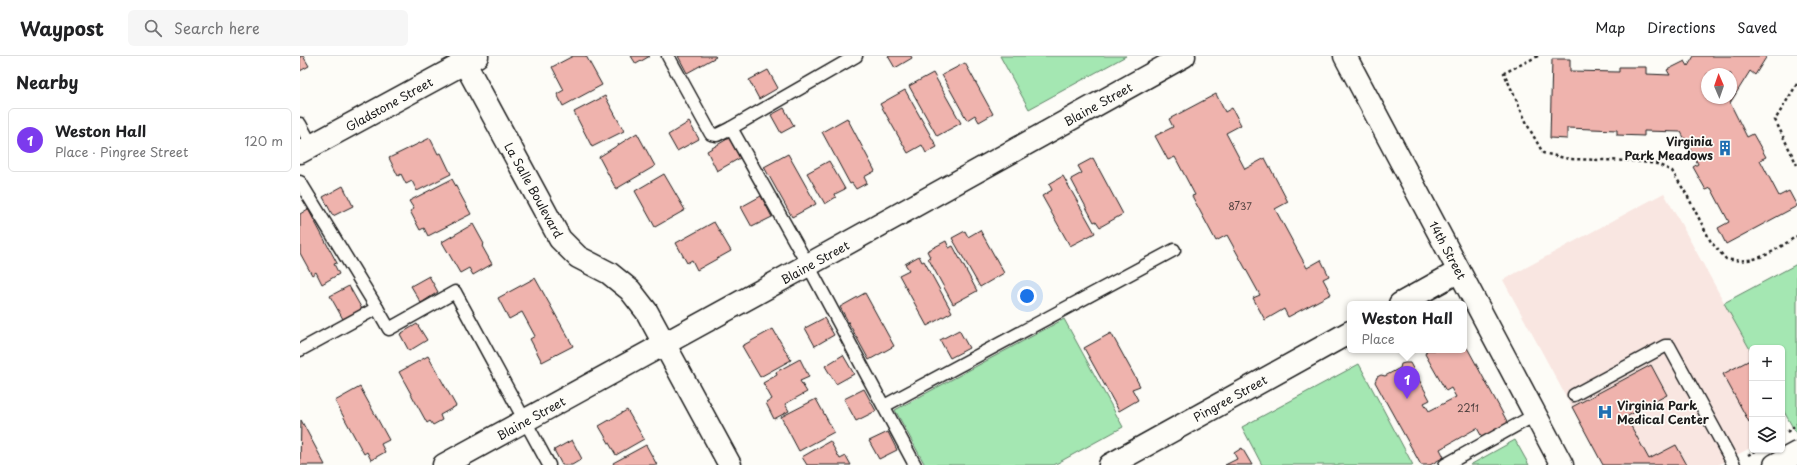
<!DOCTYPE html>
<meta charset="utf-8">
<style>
body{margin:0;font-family:"Playpen Sans",sans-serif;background:#f6f6f6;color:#202124}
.controls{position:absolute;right:12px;bottom:12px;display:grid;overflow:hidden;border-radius:6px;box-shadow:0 1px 3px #0004}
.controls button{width:36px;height:36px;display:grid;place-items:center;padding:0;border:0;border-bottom:1px solid #e0e0e0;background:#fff;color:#202124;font:20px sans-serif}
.compass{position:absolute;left:1401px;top:12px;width:36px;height:36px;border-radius:50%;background:#fff;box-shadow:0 1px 3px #0004;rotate:358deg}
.you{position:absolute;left:727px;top:240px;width:14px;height:14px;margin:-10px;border:3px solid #fff;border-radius:50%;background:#1a73e8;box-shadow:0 0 0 6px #1a73e833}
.badge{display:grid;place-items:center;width:26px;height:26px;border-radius:50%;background:#7c3aed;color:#fff;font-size:13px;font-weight:700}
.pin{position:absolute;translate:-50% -33px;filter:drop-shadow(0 1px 2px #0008)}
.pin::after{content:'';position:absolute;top:21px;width:14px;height:12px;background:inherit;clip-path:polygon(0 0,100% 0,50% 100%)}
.popup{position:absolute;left:1047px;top:245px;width:120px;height:52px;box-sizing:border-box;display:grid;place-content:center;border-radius:6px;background:#fff;filter:drop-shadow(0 1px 3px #0005);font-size:13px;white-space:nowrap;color:#757577}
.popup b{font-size:15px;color:#202124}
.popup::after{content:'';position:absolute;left:50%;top:100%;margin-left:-8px;border:8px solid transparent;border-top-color:#fff}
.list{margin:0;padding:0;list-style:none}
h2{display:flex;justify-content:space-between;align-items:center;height:52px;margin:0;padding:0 16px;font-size:17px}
h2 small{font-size:13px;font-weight:400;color:#757577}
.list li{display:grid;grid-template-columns:26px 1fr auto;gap:12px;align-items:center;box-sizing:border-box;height:64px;margin:0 8px 8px;padding:0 8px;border:1px solid #e0e0e0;border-radius:6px}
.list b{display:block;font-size:15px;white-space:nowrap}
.list p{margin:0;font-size:13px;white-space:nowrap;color:#757577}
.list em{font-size:13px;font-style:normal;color:#757577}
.icon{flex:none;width:22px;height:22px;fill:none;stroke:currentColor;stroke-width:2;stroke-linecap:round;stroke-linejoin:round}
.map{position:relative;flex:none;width:1497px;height:409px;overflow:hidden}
header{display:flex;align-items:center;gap:24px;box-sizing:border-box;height:56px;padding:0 20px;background:#fff;border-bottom:1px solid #e0e0e0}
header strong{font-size:19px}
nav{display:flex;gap:22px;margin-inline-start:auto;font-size:14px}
.search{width:280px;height:36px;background:#f6f6f6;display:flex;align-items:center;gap:10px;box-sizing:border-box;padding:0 14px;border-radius:6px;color:#757577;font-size:15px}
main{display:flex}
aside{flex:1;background:#fff}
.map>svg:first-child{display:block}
.built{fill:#f9e6e1}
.green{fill:#a4e7b2;stroke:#608267}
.building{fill:#efb3ad;stroke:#1c1c1c;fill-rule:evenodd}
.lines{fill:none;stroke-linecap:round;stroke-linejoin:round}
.lane-casing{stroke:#1c1c1c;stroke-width:15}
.street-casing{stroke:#1c1c1c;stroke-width:25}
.secondary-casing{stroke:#1c1c1c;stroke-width:25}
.path{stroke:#1c1c1c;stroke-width:2.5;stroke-dasharray:3 3;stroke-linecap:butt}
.lane{stroke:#fdfcf7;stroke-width:12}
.street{stroke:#fdfcf7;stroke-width:22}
.secondary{stroke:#fdfcf7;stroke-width:22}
.labels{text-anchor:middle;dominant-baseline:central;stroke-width:3.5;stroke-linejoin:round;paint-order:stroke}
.number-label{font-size:10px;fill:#514240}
.street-label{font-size:12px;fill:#1c1c1c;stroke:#fdfcf7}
.poi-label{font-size:12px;font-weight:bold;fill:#1c1c1c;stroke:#fdfcf7;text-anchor:end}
</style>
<header>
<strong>Waypost</strong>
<div class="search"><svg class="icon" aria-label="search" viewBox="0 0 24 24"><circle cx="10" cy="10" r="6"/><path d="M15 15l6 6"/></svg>Search here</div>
<nav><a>Map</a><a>Directions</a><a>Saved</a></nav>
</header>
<main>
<aside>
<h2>Nearby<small></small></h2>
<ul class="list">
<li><span class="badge">1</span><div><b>Weston Hall</b><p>Place · Pingree Street</p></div><em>120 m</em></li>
</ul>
</aside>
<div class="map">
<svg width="1497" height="409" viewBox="0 0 1497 409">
<rect width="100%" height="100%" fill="#fdfcf7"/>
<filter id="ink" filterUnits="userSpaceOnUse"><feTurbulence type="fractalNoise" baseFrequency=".025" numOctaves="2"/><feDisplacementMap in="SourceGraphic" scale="8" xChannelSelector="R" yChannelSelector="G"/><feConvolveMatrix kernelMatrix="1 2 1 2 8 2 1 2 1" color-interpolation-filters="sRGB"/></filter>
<g filter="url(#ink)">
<path class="built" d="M1364 137 1452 297V391L1418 409H1303L1203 224Z"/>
<g class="green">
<path d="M700 0H826L729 53Z"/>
<path d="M1497 208V379L1482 352V292H1452V297L1424 247Z"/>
<path d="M764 263 823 371 754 409H625L595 354Z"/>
<path d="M1059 308 1113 409H962L942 371Z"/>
<path d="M1215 384 1229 409H1170Z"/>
</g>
<g class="building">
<path d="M0 0H3L9 10 0 15Z"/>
<path d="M273 0H286L302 29 263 50 257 38 264 34 252 11Z"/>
<path d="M331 0H350L336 8Z"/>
<path d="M378 0H415L416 1 387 17Z"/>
<path d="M588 0H611L612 2 595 12Z"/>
<path d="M1394 0H1467L1455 19 1450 15 1430 47 1447 81 1453 78 1466 101 1460 104 1479 140 1489 135 1497 150 1426 188 1418 172 1429 166 1411 132 1406 134 1393 111 1398 108 1381 76 1344 75V80L1317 79V74L1267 72V83L1250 82 1252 3H1270V15L1319 16V11H1346V18L1370 19 1367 14 1385 5 1388 10ZM1407 18H1431V42H1407Z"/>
<path d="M665 7 693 58 679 66 675 59 667 64 642 19Z"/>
<path d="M468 14 478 32 459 43 449 24Z"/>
<path d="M633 17 661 67 637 80 609 30Z"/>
<path d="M605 34 637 91 626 97 622 89 608 97 580 48Z"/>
<path d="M916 38 925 56 932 52 941 69 926 77 945 113 965 102 988 146 975 153 1007 212 1021 204 1029 220 1023 223 1031 238 988 261 984 253 965 264 953 242 960 239 927 179 916 185 892 140 895 139 875 101 868 104 855 80 873 71 869 63Z"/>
<path d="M305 40 324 75 292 91 274 56Z"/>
<path d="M484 52 494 70 481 77 471 59Z"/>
<path d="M547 62 575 115 564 121 567 127 556 133 552 127 550 128 522 76Z"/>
<path d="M389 66 399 83 377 95 368 79Z"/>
<path d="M337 77 355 110 316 133 299 101Z"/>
<path d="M130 82 138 98 141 97 151 118 117 135 112 125 106 128 101 118 98 120 89 102Z"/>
<path d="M429 82 440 102 417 115 407 95Z"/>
<path d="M488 98 516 148 492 161 464 111Z"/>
<path d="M793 102 823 158 800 171 796 165 794 166 771 123 782 117 778 110Z"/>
<path d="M529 105 545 133 535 138 536 141 525 148 507 117Z"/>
<path d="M364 118 385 154 355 171 335 135Z"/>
<path d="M763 120 795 177 770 190 742 140 752 134 749 128Z"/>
<path d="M152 123 171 158 128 180 124 172 120 174 110 155 114 153 109 145Z"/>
<path d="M43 130 53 150 33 160 23 141Z"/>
<path d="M461 140 472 161 452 171 441 151Z"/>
<path d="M8 153 37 207 34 208 39 218 22 228 16 216 12 219 0 197V158Z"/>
<path d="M414 166 431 195 397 214 392 204 387 207 376 187Z"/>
<path d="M173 168 184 188 182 190 192 208 173 219 169 212 160 217 142 186Z"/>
<path d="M680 174 704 217 680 231 652 182 665 175 668 181Z"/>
<path d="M646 185 649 192 653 190 677 235 653 248 628 202 630 201 627 195Z"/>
<path d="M619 200 622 206 624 205 652 256 627 270 599 219 609 214 605 208Z"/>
<path d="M129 220 138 236 121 247 111 230Z"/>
<path d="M235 222 273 290 242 306 230 283 235 280 222 256 209 263 198 242Z"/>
<path d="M49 230 62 253 43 263 30 240Z"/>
<path d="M565 237 594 290 569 304 540 251Z"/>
<path d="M524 262 534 279 515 290 505 272Z"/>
<path d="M117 268 127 284 109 295 100 278Z"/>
<path d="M473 273 491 304 460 321 442 290Z"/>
<path d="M659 274 669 292 650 302 640 284Z"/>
<path d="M811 277 840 330 832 333 838 344 819 355 784 292Z"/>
<path d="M1164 286 1208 367 1182 381 1177 372 1140 393 1144 401 1130 409H1121L1075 326 1077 321 1081 319 1085 320 1100 312 1101 308 1105 307H1110L1130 344 1124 347 1129 355 1156 341 1151 332 1146 335 1125 298 1127 294H1164Z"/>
<path d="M543 299 554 318 536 328 525 310Z"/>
<path d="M128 300 156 350 140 359 142 364 133 369 130 365 127 367 99 316Z"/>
<path d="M500 303 509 321 500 325 507 336 485 348 489 355 474 363 466 347 472 343 463 327 477 319 476 316Z"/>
<path d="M1450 304 1452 308V365L1449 366 1423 318Z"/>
<path d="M1351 309 1367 339 1326 361 1349 403 1376 389 1387 409H1303L1272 351Z"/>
<path d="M60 331 89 384 81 388 85 396 71 404 67 396 64 398 35 345Z"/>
<path d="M564 333 576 355 556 365 544 343Z"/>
<path d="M516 343 534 376 499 395 481 361Z"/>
<path d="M327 354 344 383 316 399 299 370Z"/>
<path d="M1 364 25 409H0Z"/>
<path d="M588 376 597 394 579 403 569 385Z"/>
<path d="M272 384 282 403 272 409H262L254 394Z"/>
<path d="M530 385 540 403 546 400 551 409H507L502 401Z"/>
<path d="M346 389 357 409H314L313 407Z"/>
<path d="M942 392 952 409H925L937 403 934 397Z"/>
</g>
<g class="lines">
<g class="lane-casing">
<g id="lane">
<path d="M368 0 411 78 417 79 431 72 508 209 615 409"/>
<path d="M0 68 12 90"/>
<path d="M431 72 556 0"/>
<path d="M0 126 77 252 0 294"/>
<path d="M77 252 89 273 155 236 249 409"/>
<path d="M1274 339 1365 290H1369L1434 409"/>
<path d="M584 350 874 194"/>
<path d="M1145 409 1235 359"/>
</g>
</g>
<g class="street-casing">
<g id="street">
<path d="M161 0 260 183 278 201 309 217 330 234 347 256 430 409"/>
<path d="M0 96 177 0"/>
<path d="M1100 248 1159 215"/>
<path d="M144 409 508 209 884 0"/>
<path d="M810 409 1050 276"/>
<path d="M1475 409 1497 397"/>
</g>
</g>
<g class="secondary-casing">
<path id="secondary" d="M1045 0 1262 409"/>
</g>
<g class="path">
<path d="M1238 0 1204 17 1229 72 1243 97 1269 103 1334 105 1357 108 1372 115 1387 139 1411 186 1426 203C1457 209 1472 196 1497 180"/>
<path d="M1497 28 1475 64 1497 109"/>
<path d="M1487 376 1497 368"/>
<path d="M1448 399 1457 394"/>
</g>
<use href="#lane" class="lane"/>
<use href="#street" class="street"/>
<use href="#secondary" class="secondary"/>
</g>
</g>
<defs>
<g id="building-bare" transform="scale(1.2)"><path d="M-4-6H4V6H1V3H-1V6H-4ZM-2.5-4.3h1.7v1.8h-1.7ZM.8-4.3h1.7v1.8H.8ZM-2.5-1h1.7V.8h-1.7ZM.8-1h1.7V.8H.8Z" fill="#1f6fb2" stroke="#fdfcf7" stroke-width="2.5" paint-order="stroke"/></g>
<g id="hospital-bare" transform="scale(1.2)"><path d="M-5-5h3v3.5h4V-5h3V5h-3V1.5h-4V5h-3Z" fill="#1f6fb2" stroke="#fdfcf7" stroke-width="2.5" paint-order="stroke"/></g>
</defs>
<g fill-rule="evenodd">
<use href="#building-bare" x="1425" y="92"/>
<use href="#hospital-bare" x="1305" y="356"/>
</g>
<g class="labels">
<g class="number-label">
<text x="940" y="149">8737</text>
<text x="1168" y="351">2211</text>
</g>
<g class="street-label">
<text transform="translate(89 48) rotate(-29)">Gladstone Street</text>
<text transform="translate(798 48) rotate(-29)">Blaine Street</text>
<text transform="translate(234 134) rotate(61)">La Salle Boulevard</text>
<text transform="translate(1148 194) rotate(62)">14th Street</text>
<text transform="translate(515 206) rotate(-29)">Blaine Street</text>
<text transform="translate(930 342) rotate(-29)">Pingree Street</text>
<text transform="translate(231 362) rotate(-29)">Blaine Street</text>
</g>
<g class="poi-label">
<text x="1413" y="85">Virginia<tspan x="1413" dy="14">Park Meadows</tspan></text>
<text x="1317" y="349" text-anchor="start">Virginia Park<tspan x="1317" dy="14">Medical Center</tspan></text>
</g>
</g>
</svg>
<div class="controls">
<button>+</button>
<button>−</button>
<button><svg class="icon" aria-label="layers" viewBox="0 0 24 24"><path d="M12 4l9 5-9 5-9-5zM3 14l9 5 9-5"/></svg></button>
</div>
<svg class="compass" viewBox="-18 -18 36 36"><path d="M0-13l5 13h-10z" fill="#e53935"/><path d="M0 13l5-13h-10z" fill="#757577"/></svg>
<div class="you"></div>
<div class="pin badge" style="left:1107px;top:343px">1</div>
<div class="popup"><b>Weston Hall</b>Place</div>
</div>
</main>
